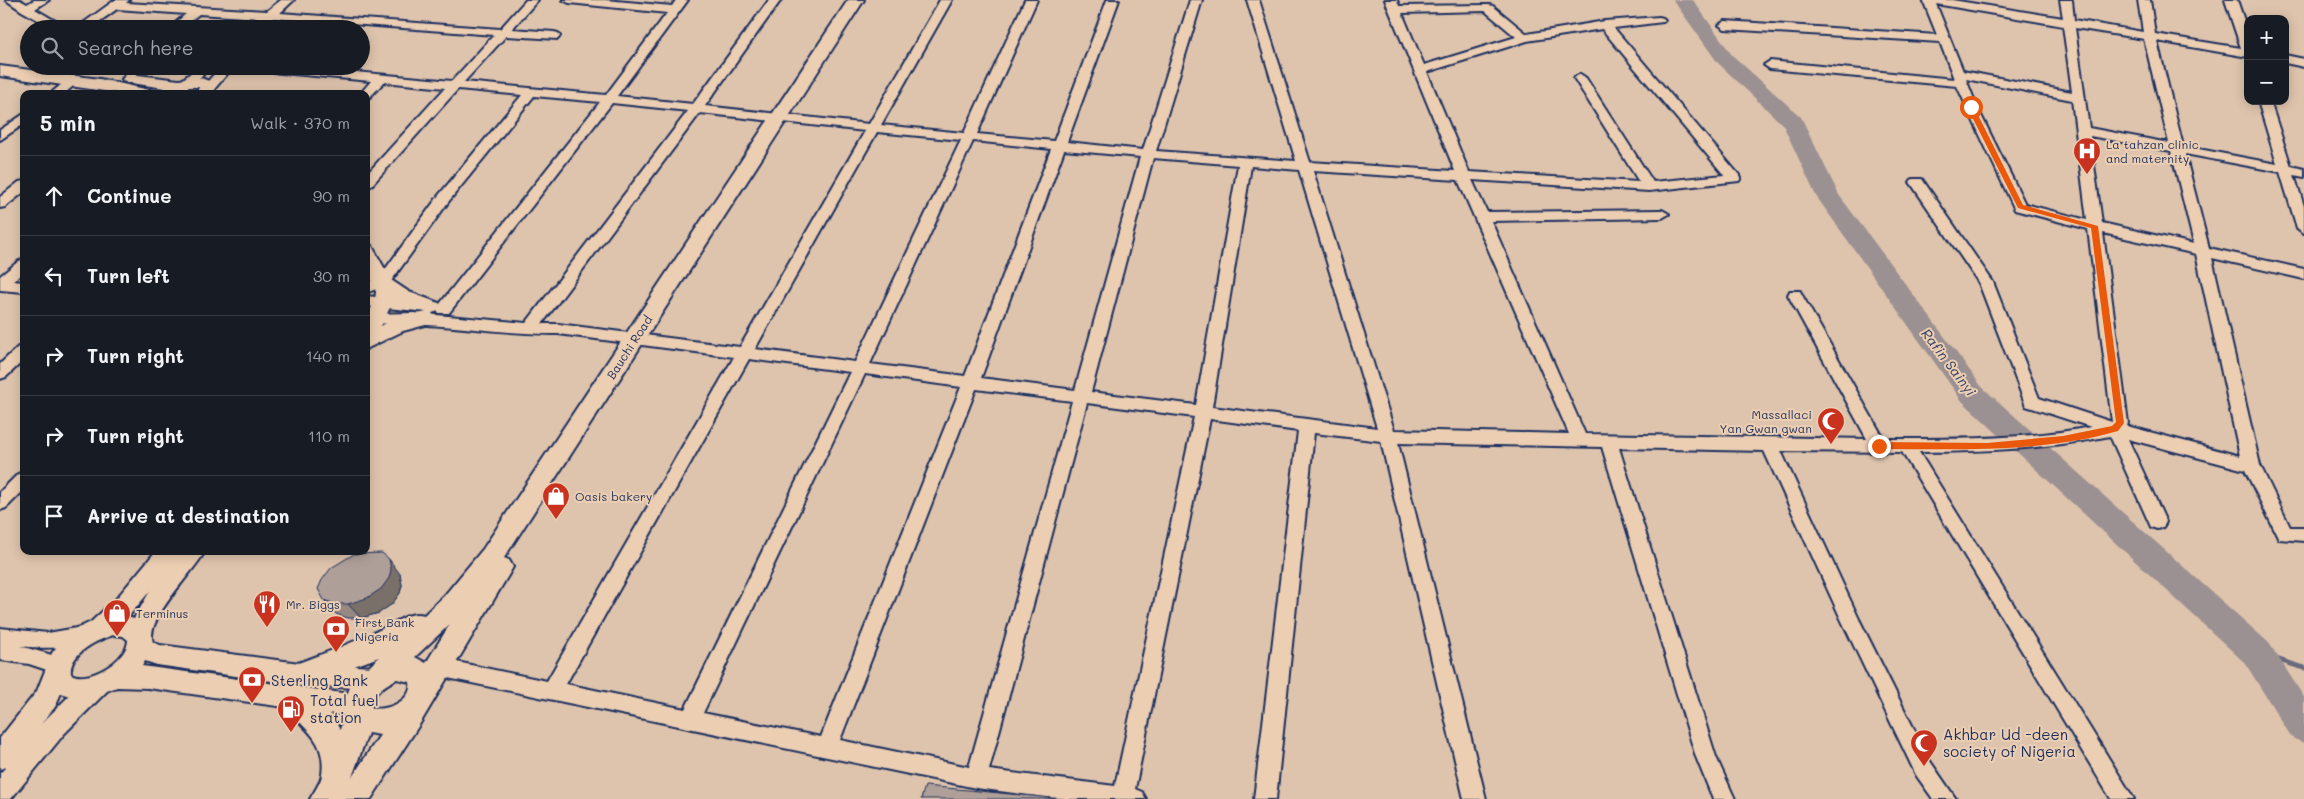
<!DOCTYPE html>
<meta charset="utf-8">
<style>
body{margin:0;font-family:Mali,sans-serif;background:#242831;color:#f1f3f6}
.controls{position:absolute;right:15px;top:15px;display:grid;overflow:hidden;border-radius:10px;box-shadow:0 2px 12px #0003}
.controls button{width:45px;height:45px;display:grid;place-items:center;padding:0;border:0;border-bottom:1px solid #363941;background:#171b24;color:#f1f3f6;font:25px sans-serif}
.stop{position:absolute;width:15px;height:15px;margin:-11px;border:4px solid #ea580c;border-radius:50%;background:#fff}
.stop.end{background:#ea580c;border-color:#fff;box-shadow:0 1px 5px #0008}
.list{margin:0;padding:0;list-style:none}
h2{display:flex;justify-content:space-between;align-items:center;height:65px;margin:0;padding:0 20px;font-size:21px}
h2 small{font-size:16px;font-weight:400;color:#9ea1a6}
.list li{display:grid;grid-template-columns:32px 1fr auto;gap:15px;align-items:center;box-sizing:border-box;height:80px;padding:0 20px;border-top:1px solid #363941}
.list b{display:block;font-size:19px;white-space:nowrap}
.list em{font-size:16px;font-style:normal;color:#9ea1a6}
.icon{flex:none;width:28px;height:28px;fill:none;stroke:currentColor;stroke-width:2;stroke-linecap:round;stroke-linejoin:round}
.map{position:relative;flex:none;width:2304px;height:799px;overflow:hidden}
.search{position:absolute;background:#171b24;box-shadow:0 2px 12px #0003;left:20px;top:20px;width:350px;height:55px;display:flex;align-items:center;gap:12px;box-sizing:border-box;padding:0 18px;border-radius:28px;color:#9ea1a6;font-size:19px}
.panel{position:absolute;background:#171b24;box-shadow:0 2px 12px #0003;left:20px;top:90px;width:350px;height:465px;border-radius:10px}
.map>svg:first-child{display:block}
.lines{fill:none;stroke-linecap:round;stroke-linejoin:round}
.stream{stroke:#686a7d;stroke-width:5}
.river{fill:#9c9192;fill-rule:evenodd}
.minor-casing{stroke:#1b2f5e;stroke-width:4}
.major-casing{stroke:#1b2f5e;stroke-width:4}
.highway-casing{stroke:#1b2f5e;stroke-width:4}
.minor{fill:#ecceb2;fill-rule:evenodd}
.major{fill:#ecceb2;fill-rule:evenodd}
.highway{fill:#ecceb2;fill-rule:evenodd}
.wall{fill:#968984;stroke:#1b2f5e}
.shaded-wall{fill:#7a6f6b;stroke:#1b2f5e}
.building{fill:#af9f99;stroke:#1b2f5e}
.route{fill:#ea580c}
.labels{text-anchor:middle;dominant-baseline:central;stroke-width:4;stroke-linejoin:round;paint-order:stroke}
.poi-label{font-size:12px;fill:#1b2f5e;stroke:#ecceb2;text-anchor:start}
.street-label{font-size:12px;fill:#1b2f5e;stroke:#ecceb2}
.water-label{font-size:14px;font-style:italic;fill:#354368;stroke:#ecceb2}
.near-poi-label{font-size:15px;fill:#1b2f5e;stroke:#ecceb2;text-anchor:start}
</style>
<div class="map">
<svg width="2304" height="799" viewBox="0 0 2304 799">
<rect width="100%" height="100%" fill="#dfc4ad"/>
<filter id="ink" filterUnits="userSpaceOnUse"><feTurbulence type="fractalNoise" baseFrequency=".02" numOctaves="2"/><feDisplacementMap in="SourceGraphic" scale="10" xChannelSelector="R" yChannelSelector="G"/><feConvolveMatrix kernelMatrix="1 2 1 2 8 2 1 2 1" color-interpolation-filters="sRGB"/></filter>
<g filter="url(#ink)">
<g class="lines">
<path class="stream" d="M2257 653 2304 668"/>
<path class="river" d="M1673 0H1693L1732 55 1801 117 1839 195 1982 387 2269 643 2304 697V743L2292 738 2245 663 1962 401 1816 196 1783 125 1718 63Z"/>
<g class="minor-casing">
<g id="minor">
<path d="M6 0H20L27 4 34 0H49L35 9 69 29H54L22 11Z"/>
<path d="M115 0H129L126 3 267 11 281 0H294L280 13 500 29 526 0H538L512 29 554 32 558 33 560 36 558 39 506 36 464 82 606 95 667 13 569 3 563 0H605L672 6 676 0H688L617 96 693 104 769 0H781L705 106 869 124 940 0H952L881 125 964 133 1025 0H1037L977 134 1054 141 1107 0H1119L1067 142 1143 150 1190 0H1202L1156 151 1296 161 1247 0H1259L1310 162 1455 171 1385 0H1397L1399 6 1489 5 1493 6 1527 34 1605 21 1659 17 1663 18 1665 20 1663 22 1614 28 1739 175 1741 178 1739 181 1649 191 1472 180 1487 212 1662 210 1669 214 1662 218 1491 221 1585 434 1867 439 1788 295 1790 291H1800L1802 295 1884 439C1953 439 2022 440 2091 427L2026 406 1979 283 1910 182 1912 179H1922L1993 282 2039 398 2112 422 2088 229 2015 210 1957 86 1770 69 1764 65 1770 61 1954 79 1940 42 1725 29 1719 25 1725 21 1937 35 1923 0H1952L2063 18 2060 0H2072L2074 20 2143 32 2138 0H2150L2155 34 2241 48 2225 0H2237L2248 32V57L2157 41 2183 146 2277 164 2258 101H2270L2291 166 2304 169V177L2294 175 2304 206V233L2297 228 2280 172 2185 154 2209 248 2304 269V279L2212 258 2260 465 2290 527H2304V541L2279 539 2245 470 2128 439 2166 522 2163 527 2157 529 2151 527 2110 436C2045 449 1985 452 1919 452L2134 799H2111L1902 452 1781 451 1859 619 1930 761 1956 799H1933L1916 775 1842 621 1764 451 1619 448 1716 757 1735 799H1713L1696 757 1602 447 1398 443 1486 799H1464L1381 441 1314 433 1276 799H1254L1298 431 1210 419 1135 789 1142 792 1146 799H1060L976 788 438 676 431 673 428 667 431 661 438 658 547 681 734 357 558 334C494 334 431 321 366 324V314L414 313 526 323 688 111 612 103 449 313H439L436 309 439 305 600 102 534 96 449 201 389 284 366 293V282L379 278 439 195 522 95 458 89 371 186 366 187V175L445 88 384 82 370 97 366 98V94H360L371 81 247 70 241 66H290L452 81 494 35 273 18 260 29H247L259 18 199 14 181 29H168L186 14 117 9 89 29H75ZM1936 4 2063 26 2072 92 1963 71ZM1485 11 1516 37 1424 65 1402 13ZM2075 28 2144 39 2169 143 2089 128ZM1602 29 1724 175 1653 182 1586 78 1580 74 1574 78 1639 182 1469 172 1427 72 1527 41ZM1966 79 2072 100 2087 220 2025 204 1977 107ZM700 113 865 131 740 347 558 324H542ZM877 132 961 140 855 362 755 349ZM2090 136 2171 151 2194 244 2102 223ZM973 141 1051 149 965 376 870 364ZM1064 150 1140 157 1075 390 981 378ZM1153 158 1238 165 1196 405 1091 392ZM1251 166 1299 170 1377 428 1212 407ZM1313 171 1458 180 1569 434 1394 430ZM2103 233 2196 254 2240 456 2127 426 2128 423ZM749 359 850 372 685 709 566 684ZM865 374 961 387 821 737 703 713ZM976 389 1072 401 969 767 840 740ZM1087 403 1194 417 1115 786 989 770Z"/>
<path d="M2285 55 2304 59V67L2285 63Z"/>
<path d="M120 66H132L140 79 138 82H130Z"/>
<path d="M199 66H213L190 86H182L180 83 182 80Z"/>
<path d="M221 66H234L211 93H203L201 90 203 87Z"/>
<path d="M73 77 79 81 64 94H50L69 78Z"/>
<path d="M24 114V124L0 140V130Z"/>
<path d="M24 181V192L5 207 0 208V197L19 182Z"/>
<path d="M24 259V272L13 281 24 282V292L0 290V276L19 261Z"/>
<path d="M366 296 428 302 433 303 436 307 433 311 428 312 366 306Z"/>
<path d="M24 346V360L6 377 0 379V364L18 347Z"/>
<path d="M24 472V490L6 508 0 510V492L18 474Z"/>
<path d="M82 627 89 629 92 635 89 641C66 649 44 649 20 646L66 659 69 665 66 671 59 674 29 664 0 660V628L48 633Z"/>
</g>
</g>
<g class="major-casing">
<g id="major">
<path d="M0 66 100 79 154 91 157 94H125L0 76Z"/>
<path d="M130 74 179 80 198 77 212 82 215 90 212 94H196L199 87H189L175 94H163L161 91 164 88 125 82 122 79 125 76Z"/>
<path d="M366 244 372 246 391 280 409 292 439 303 441 307 439 311 432 313 435 318 433 323 403 331 366 349V319L375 300 376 292 366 266ZM394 299 395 300 426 312 390 321 381 326Z"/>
<path d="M156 551H205C195 571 144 620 153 642L160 645 300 663 374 667 383 670 386 678 383 686 374 689 300 685 157 665 145 661 142 666 357 695 366 698 369 706 366 714 357 717 148 688 117 687 107 691 64 734 11 799H0V773L6 767 0 769V738L37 691 52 653 61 641 74 630 91 622 116 599ZM150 591 134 619 128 617ZM114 635 123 636 128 640C128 660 88 684 71 674 68 654 98 639 114 635ZM61 693 69 696 41 724 55 707Z"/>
</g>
</g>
<g class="highway-casing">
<path id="highway" d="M848 0H864L504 558 509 560 513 567 509 574 421 722 371 799H310C314 792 321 782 322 775 328 732 293 726 279 696L283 687 293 684C313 691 331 711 340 730L345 711 344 702 351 685 379 657 300 686 290 682 286 674 290 666C325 653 359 641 391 624 402 619 412 611 424 615L444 596 483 549ZM450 624 426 663 415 657ZM397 679 410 682C413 701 387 711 372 708 371 693 385 685 397 679ZM368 733 380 735 352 777Z"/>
</g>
<use href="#minor" class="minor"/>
<use href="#major" class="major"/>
<use href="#highway" class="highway"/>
</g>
<path class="wall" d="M400 574 402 585 400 593 392 604 379 613 361 618H348L336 614 324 600Z"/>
<path class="shaded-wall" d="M389 559 400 574 402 585 400 593 392 604 379 613 361 618 348 604Z"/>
<g class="building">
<path d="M382 553 389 559 391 570 389 578 381 589 367 598 348 604H335L324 600 318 589 322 580 331 568 354 554Z"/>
<path d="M925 786 1064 799H921Z"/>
</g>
</g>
<path class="route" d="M1971 105 1974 107 2023 205 2098 226 2124 423 2118 431C2041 453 1958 449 1879 449L1875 446 1879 442 1987 443 2063 436 2112 426 2116 422 2091 228 2018 208 1967 107Z"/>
<defs>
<g id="hospital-pin" transform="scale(1.4375)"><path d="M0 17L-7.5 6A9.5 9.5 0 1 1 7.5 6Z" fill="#c8321e" stroke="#ecceb2"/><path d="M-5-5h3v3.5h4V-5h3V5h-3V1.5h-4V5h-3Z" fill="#fff"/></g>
<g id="mosque-pin" transform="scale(1.4375)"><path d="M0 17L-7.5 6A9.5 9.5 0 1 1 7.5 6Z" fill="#c8321e" stroke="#ecceb2"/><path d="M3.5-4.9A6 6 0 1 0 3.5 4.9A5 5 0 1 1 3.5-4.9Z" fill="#fff"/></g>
<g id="shop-pin" transform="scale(1.4375)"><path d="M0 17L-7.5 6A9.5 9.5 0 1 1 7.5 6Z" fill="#c8321e" stroke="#ecceb2"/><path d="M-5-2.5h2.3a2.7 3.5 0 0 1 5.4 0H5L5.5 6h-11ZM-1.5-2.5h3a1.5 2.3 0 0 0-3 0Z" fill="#fff"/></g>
<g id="restaurant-pin" transform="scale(1.4375)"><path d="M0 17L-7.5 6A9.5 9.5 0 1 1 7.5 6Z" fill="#c8321e" stroke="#ecceb2"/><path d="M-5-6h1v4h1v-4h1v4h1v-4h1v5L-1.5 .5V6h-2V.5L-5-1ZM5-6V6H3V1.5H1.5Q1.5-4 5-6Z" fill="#fff"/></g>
<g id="bank-pin" transform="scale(1.4375)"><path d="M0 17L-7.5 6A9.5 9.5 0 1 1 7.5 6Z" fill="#c8321e" stroke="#ecceb2"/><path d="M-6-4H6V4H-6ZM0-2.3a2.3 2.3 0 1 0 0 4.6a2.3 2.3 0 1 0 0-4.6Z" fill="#fff"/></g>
<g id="fuel-pin" transform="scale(1.4375)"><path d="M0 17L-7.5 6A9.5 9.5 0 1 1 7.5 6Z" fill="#c8321e" stroke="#ecceb2"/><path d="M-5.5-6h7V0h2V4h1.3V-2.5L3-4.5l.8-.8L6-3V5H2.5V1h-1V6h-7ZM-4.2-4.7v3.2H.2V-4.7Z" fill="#fff"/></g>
</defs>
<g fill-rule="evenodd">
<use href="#hospital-pin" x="2087" y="151"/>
<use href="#mosque-pin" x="1831" y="421"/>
<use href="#shop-pin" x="556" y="496"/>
<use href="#restaurant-pin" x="267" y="604"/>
<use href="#shop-pin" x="117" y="613"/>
<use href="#bank-pin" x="336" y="629"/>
<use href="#bank-pin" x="252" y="680"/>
<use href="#fuel-pin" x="291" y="709"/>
<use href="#mosque-pin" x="1924" y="743"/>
</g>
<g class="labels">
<g class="poi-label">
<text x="2106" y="144">La tahzan clinic<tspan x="2106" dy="14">and maternity</tspan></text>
<text x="1812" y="414" text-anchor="end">Massallaci<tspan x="1812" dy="14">Yan Gwan gwan</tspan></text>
<text x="575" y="496">Oasis bakery</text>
<text x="286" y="604">Mr. Biggs</text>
<text x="136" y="613">Terminus</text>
<text x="355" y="622">First Bank<tspan x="355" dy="14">Nigeria</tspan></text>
</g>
<g class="street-label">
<text transform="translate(629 347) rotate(-57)">Bauchi Road</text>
</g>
<g class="water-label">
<text transform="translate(1949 362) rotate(53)">Rafin Sainyi</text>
</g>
<g class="near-poi-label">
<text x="271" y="680">Sterling Bank</text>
<text x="310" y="700">Total fuel<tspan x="310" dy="17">station</tspan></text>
<text x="1943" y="734">Akhbar Ud -deen<tspan x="1943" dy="17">society of Nigeria</tspan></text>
</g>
</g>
</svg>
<div class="controls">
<button>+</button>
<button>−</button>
</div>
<div class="stop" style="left:1971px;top:107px"></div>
<div class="stop end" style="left:1879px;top:446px"></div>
<div class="search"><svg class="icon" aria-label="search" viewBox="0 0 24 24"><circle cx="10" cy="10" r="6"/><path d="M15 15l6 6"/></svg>Search here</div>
<section class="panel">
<h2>5 min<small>Walk · 370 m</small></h2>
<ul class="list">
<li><svg class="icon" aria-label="ahead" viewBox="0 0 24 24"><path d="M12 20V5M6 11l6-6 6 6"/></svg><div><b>Continue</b></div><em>90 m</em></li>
<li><svg class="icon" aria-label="left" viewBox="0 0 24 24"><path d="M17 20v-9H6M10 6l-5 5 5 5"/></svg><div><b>Turn left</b></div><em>30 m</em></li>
<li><svg class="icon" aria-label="right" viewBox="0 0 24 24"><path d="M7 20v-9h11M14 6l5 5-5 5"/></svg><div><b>Turn right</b></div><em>140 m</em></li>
<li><svg class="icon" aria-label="right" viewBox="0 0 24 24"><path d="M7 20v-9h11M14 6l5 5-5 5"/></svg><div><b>Turn right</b></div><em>110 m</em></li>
<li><svg class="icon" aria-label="arrive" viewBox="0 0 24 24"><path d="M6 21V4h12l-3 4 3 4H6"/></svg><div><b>Arrive at destination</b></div></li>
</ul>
</section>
</div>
